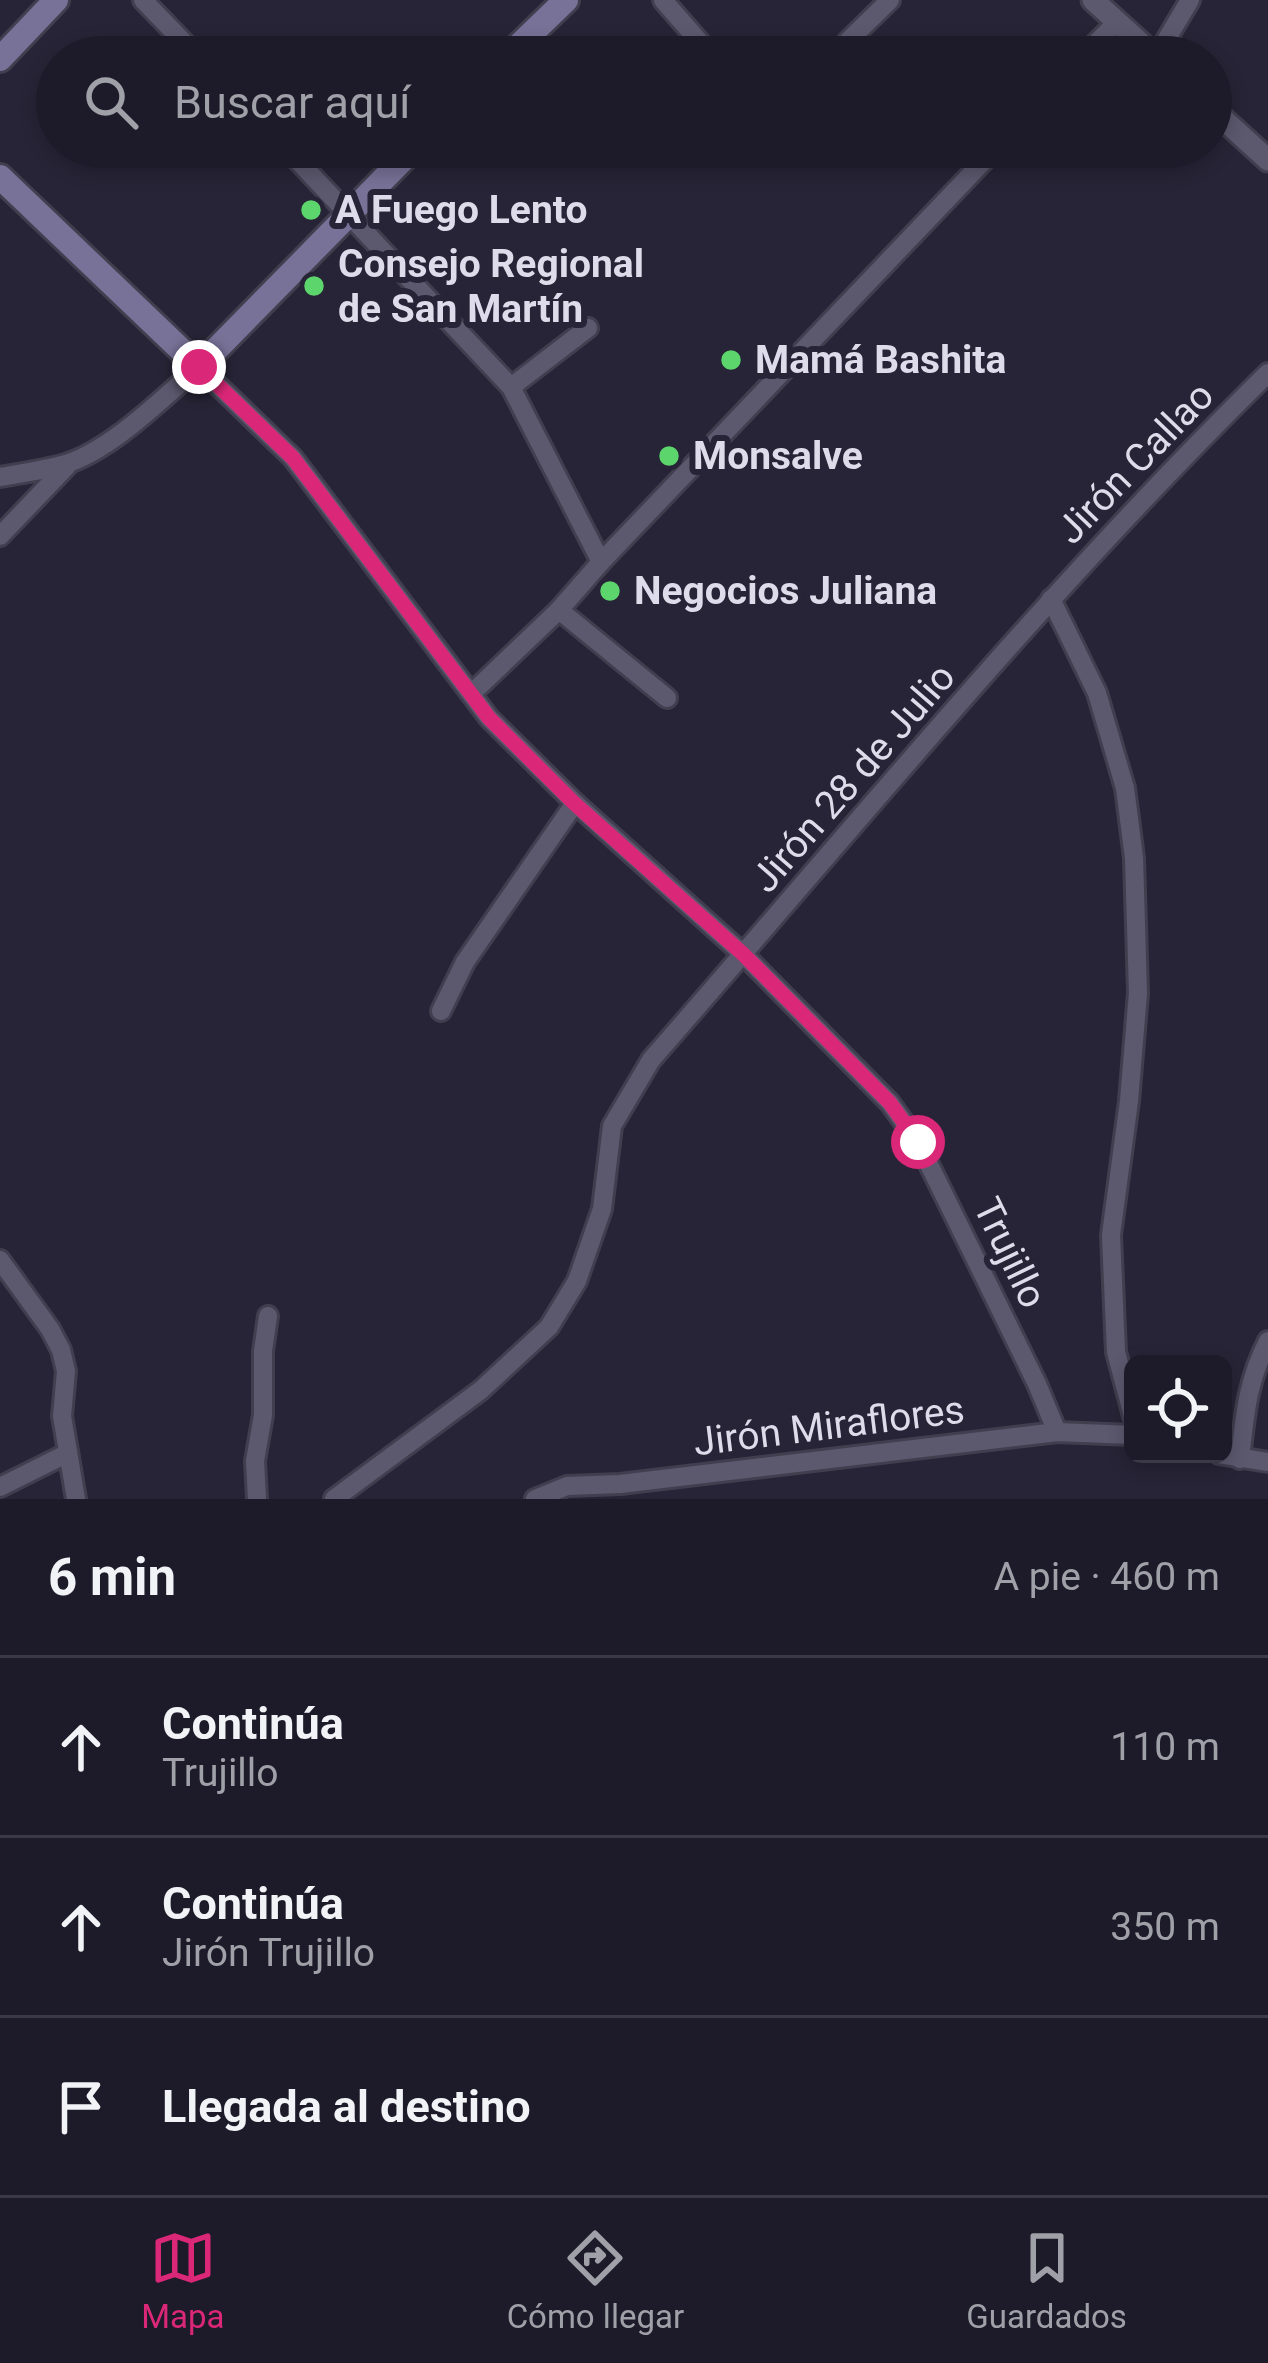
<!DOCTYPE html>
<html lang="es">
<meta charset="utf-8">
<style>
body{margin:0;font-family:Roboto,sans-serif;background:#2a2835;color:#f1f3f6}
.controls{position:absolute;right:36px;bottom:36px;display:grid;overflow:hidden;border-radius:18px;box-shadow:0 6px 18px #0003}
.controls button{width:108px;height:108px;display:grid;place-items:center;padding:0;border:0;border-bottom:3px solid #3b3946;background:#1d1b29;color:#f1f3f6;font:60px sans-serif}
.stop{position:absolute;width:36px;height:36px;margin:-27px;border:9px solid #db2777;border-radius:50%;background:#fff}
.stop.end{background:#db2777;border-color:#fff;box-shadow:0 3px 12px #0008}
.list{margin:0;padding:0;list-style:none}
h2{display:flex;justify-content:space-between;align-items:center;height:156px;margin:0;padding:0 48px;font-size:51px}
h2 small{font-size:39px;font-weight:400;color:#a0a1a8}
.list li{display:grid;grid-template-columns:78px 1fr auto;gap:36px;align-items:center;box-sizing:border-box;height:180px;padding:0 48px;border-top:3px solid #3b3946}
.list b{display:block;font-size:45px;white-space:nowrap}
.list p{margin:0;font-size:39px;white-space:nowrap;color:#a0a1a8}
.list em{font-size:39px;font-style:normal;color:#a0a1a8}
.icon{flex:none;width:66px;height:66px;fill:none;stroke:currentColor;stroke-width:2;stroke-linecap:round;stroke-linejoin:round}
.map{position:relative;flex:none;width:1268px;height:1499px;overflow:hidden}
.search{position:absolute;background:#1d1b29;box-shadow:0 6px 18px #0003;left:36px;right:36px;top:36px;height:132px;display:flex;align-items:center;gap:30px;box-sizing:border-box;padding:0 42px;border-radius:66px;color:#a0a1a8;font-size:45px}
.sheet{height:696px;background:#1d1b29}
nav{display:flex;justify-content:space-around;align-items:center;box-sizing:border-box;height:168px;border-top:3px solid #3b3946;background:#1d1b29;font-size:33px;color:#a0a1a8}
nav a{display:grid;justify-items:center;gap:6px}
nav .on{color:#db2777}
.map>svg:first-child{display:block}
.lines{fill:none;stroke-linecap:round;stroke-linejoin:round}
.minor-casing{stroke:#413f4f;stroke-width:24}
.tertiary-casing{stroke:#413f4f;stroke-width:27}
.secondary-casing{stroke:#413f4f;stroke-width:30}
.minor{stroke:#5c596f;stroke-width:18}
.tertiary{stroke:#5c596f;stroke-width:21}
.secondary{stroke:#787298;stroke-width:24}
.route{stroke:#db2777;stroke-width:15}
.poi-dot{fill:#5dd56d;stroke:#272437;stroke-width:4.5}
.labels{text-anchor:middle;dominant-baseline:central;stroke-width:12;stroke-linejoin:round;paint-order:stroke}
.poi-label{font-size:39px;font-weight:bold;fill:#dedcea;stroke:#272437;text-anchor:start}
.street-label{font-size:39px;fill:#dedcea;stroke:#272437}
</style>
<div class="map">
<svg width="1268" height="1499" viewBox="0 0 1268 1499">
<rect width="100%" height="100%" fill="#272437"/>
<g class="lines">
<g class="minor-casing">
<g id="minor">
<path d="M143 0 198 57"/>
<path d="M663 0 704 47"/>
<path d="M847 42 890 0"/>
<path d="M1082 57 1117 22"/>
<path d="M1156 57 1190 0"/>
<path d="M285 147 511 387 601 562"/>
<path d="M511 387 588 328"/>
<path d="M0 477C22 473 45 470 66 464 114 448 161 399 199 367L293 458 489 718 575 803 743 954 890 1103 918 1142 1037 1384 1057 1432"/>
<path d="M0 536 67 466"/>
<path d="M1051 599 1097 693 1125 788 1134 858 1138 993 1129 1101 1111 1235 1116 1352 1133 1416"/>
<path d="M559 610 667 698"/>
<path d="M471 694 559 610 601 562 997 147"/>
<path d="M441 1011 465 962 575 803"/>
<path d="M0 1260 50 1329 61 1350 66 1371 62 1416 76 1499"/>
<path d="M1219 1454 1268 1462"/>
<path d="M1240 1459C1245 1414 1247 1382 1268 1341"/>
<path d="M0 1487 68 1453"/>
<path d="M257 1499 255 1461 263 1415V1351L268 1316"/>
<path d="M334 1499 481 1390 549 1327 577 1281 602 1209 612 1126 651 1060C853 829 1048 589 1268 373"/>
<path d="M535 1499 567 1486 620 1484 1057 1432 1133 1435"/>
</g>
</g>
<g class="tertiary-casing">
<g id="tertiary">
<path d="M1093 0 1156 57"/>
<path d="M1211 108 1268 160"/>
</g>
</g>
<g class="secondary-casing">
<g id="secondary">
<path d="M507 57 566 0"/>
<path d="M0 59 56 0"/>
<path d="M0 177 199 367 415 147"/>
</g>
</g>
<use href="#minor" class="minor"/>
<use href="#tertiary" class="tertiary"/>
<use href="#secondary" class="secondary"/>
</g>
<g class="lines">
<path class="route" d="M199 367 293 458 489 718 574 803 743 954 890 1103 918 1142"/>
</g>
<g class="poi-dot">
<circle cx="311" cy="210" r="12"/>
<circle cx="314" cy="286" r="12"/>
<circle cx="731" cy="360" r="12"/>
<circle cx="669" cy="456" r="12"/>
<circle cx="610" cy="591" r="12"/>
</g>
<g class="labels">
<g class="poi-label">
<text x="335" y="210">A Fuego Lento</text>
<text x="338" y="264">Consejo Regional<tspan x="338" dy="45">de San Martín</tspan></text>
<text x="755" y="360">Mamá Bashita</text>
<text x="693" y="456">Monsalve</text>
<text x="634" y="591">Negocios Juliana</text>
</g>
<g class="street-label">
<text transform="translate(1135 463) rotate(-46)">Jirón Callao</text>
<text transform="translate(853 778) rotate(-49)">Jirón 28 de Julio</text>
<text transform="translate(1010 1253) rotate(64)">Trujillo</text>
<text transform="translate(829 1426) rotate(-7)">Jirón Miraflores</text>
</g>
</g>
</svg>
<div class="controls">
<button><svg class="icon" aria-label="locate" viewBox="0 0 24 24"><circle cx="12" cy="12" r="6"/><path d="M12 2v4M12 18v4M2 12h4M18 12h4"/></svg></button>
</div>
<div class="stop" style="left:918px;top:1142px"></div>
<div class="stop end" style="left:199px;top:367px"></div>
<div class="search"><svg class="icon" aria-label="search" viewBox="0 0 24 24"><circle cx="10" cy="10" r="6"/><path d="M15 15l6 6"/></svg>Buscar aquí</div>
</div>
<section class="sheet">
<h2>6 min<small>A pie · 460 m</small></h2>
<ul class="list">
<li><svg class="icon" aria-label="ahead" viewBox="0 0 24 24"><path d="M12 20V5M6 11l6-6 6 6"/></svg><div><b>Continúa</b><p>Trujillo</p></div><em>110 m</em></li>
<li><svg class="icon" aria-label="ahead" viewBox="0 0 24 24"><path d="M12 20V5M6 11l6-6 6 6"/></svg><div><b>Continúa</b><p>Jirón Trujillo</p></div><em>350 m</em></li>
<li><svg class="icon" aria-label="arrive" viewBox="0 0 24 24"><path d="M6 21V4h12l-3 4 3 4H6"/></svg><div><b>Llegada al destino</b></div></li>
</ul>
</section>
<nav>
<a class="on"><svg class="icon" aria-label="map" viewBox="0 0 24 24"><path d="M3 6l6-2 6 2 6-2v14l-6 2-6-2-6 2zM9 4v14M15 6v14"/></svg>Mapa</a>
<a><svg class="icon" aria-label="directions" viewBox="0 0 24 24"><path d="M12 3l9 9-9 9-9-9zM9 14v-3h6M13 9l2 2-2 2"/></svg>Cómo llegar</a>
<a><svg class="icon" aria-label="saved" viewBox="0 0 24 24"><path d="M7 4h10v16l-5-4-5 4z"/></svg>Guardados</a>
</nav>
